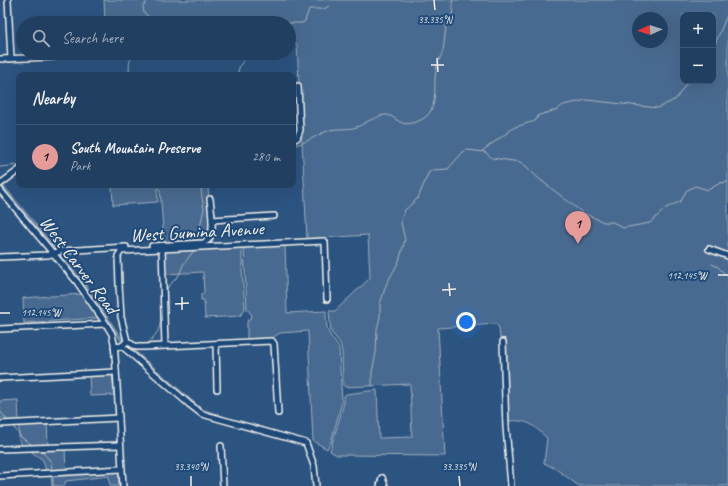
<!DOCTYPE html>
<meta charset="utf-8">
<style>
body{margin:0;font-family:Caveat,sans-serif;background:#2d4a6a;color:#f1f3f6}
.controls{position:absolute;right:12px;top:12px;display:grid;overflow:hidden;border-radius:8px;box-shadow:0 4px 16px #0002}
.controls button{width:36px;height:36px;display:grid;place-items:center;padding:0;border:0;border-bottom:1px solid #3e5876;background:#213f61;color:#f1f3f6;font:20px sans-serif}
.compass{position:absolute;left:632px;top:12px;width:36px;height:36px;border-radius:50%;background:#213f61;box-shadow:0 4px 16px #0002;rotate:267deg}
.you{position:absolute;left:466px;top:322px;width:14px;height:14px;margin:-10px;border:3px solid #fff;border-radius:50%;background:#1a73e8;box-shadow:0 0 0 6px #1a73e833}
.badge{display:grid;place-items:center;width:26px;height:26px;border-radius:50%;background:#e69b98;color:#111;font-size:13px;font-weight:700}
.pin{position:absolute;translate:-50% -33px;filter:drop-shadow(0 1px 2px #0008)}
.pin::after{content:'';position:absolute;top:21px;width:14px;height:12px;background:inherit;clip-path:polygon(0 0,100% 0,50% 100%)}
.list{margin:0;padding:0;list-style:none}
h2{display:flex;justify-content:space-between;align-items:center;height:52px;margin:0;padding:0 16px;font-size:17px}
h2 small{font-size:13px;font-weight:400;color:#a2afbd}
.list li{display:grid;grid-template-columns:26px 1fr auto;gap:12px;align-items:center;box-sizing:border-box;height:64px;padding:0 16px;border-top:1px solid #3e5876}
.list b{display:block;font-size:15px;white-space:nowrap}
.list p{margin:0;font-size:13px;white-space:nowrap;color:#a2afbd}
.list em{font-size:13px;font-style:normal;color:#a2afbd}
.icon{flex:none;width:22px;height:22px;fill:none;stroke:currentColor;stroke-width:2;stroke-linecap:round;stroke-linejoin:round}
.map{position:relative;flex:none;width:728px;height:486px;overflow:hidden}
.search{position:absolute;background:#213f61;box-shadow:0 4px 16px #0002;left:16px;top:16px;width:280px;height:44px;display:flex;align-items:center;gap:10px;box-sizing:border-box;padding:0 14px;border-radius:22px;color:#a2afbd;font-size:15px}
.panel{position:absolute;background:#213f61;box-shadow:0 4px 16px #0002;left:16px;top:72px;width:280px;height:116px;border-radius:8px}
.map>svg:first-child{display:block}
.green{fill:#496b90;stroke:#9eaebc;fill-rule:evenodd}
.lines{fill:none;stroke-linecap:round;stroke-linejoin:round}
.stream{stroke:#a7b4c0;stroke-width:1}
.canal{stroke:#738ca6;stroke-width:3.5}
.minor-casing{stroke:#f4f1e8;stroke-width:8}
.minor{stroke:#1f4a7a;stroke-width:5}
.ticks{fill:none;stroke:#f4f1e8;stroke-width:1.5}
.labels{text-anchor:middle;dominant-baseline:central;stroke-width:4;stroke-linejoin:round;paint-order:stroke}
.street-label{font-size:19px;fill:#f4f1e8;stroke:#1f4a7a}
.ticks-label{font-size:10px;text-anchor:middle;fill:#f4f1e8;stroke:#1f4a7a;stroke-width:4;stroke-linejoin:round;paint-order:stroke}
</style>
<div class="map">
<svg width="728" height="486" viewBox="0 0 728 486">
<rect width="100%" height="100%" fill="#2c5481"/>
<filter id="ink" filterUnits="userSpaceOnUse"><feTurbulence type="fractalNoise" baseFrequency=".025" numOctaves="2"/><feDisplacementMap in="SourceGraphic" scale="8" xChannelSelector="R" yChannelSelector="G"/><feConvolveMatrix kernelMatrix="1 2 1 2 8 2 1 2 1" color-interpolation-filters="sRGB"/></filter>
<g filter="url(#ink)">
<g class="green">
<path d="M104 0H728V486H579L556 469 544 463 547 438C531 424 530 420 508 421L504 339 500 338 499 328 496 324 438 328 445 456 337 455 330 451 344 403V396L346 394 377 390 379 438 412 437 410 384 345 387 343 385 342 351 340 343 331 332 329 311H335L370 278 368 235 307 239 297 44H289V23H105ZM683 15H713V81H683ZM638 18H662V42H638Z"/>
<path d="M112 185H208C208 198 213 222 209 234 207 237 205 239 203 241L164 243 160 189H157L158 202 113 205Z"/>
<path d="M285 243 287 313 326 311C326 319 326 329 330 335 333 341 337 343 339 349L342 402 331 442 327 449 313 441 308 331 280 333 272 338 247 340V321L251 318 252 315 247 309 245 272 244 246Z"/>
<path d="M242 245V270L245 309 240 316 205 318 204 300H201V294H204L203 272 165 274 164 256 168 250Z"/>
<path d="M82 294 98 318 24 323 23 298Z"/>
<path d="M89 374H112L114 395 90 396Z"/>
<path d="M18 400 19 422 6 423 0 416V401Z"/>
<path d="M47 422 48 445 23 446 19 440V424Z"/>
<path d="M65 448 66 471H46L43 460 29 450Z"/>
<path d="M118 470 119 486H110L109 476 66 481 64 486H52L51 474Z"/>
</g>
<g class="lines">
<g class="stream">
<path d="M148 0 143 7 144 13 149 17 151 23"/>
<path d="M286 23H302L305 21 309 9H324L329 6"/>
<path d="M713 49 728 13"/>
<path d="M129 75C130 64 127 62 135 53"/>
<path d="M237 75 240 65 250 53"/>
<path d="M293 145C307 144 317 134 330 130 338 128 348 130 357 127 362 125 367 121 373 119 376 118 381 115 385 115 395 114 398 127 412 123 442 116 432 92 436 70 437 63 441 57 443 50 445 40 445 30 447 20L452 19 453 5 452 0"/>
<path d="M482 151 515 127 535 121 539 115 557 110 563 105 587 100 658 108 676 99 688 81"/>
<path d="M0 167 19 165"/>
<path d="M197 241 204 209 201 191 204 185"/>
<path d="M712 264 718 267 728 277"/>
<path d="M166 291 168 287 179 275 183 265 195 249"/>
<path d="M148 343C163 328 160 325 161 305"/>
<path d="M372 386V372L376 353 377 329 380 317V304L386 285 399 261 405 240 401 222 404 211 418 198 429 172 433 170 448 169 463 152 467 150 485 152 492 158 520 162 526 166 538 178 583 213 604 222H613L623 228 650 223 666 208 681 201 686 191 695 186 708 190 720 183 728 182"/>
<path d="M0 411 8 421"/>
<path d="M12 425 22 438 34 446"/>
<path d="M39 450C48 457 52 460 52 471"/>
<path d="M53 475V486"/>
</g>
<path class="canal" d="M0 183 84 284 123 342 201 410 222 417"/>
<g class="minor-casing">
<g id="minor">
<path d="M8 0 11 59"/>
<path d="M0 59 54 57 59 53"/>
<path d="M293 140 297 138 300 130 298 86"/>
<path d="M0 184 19 170"/>
<path d="M0 190 77 282 106 324 112 334 114 343 116 369 123 486"/>
<path d="M212 220 274 216"/>
<path d="M152 246 204 243C205 241 208 241 209 239 215 231 211 209 210 199"/>
<path d="M162 249 165 346"/>
<path d="M709 249 728 256"/>
<path d="M0 257 48 255 61 251 126 247"/>
<path d="M0 329 106 324"/>
<path d="M127 341 136 347H144L272 341 274 344 278 413"/>
<path d="M503 342 506 427 511 486"/>
<path d="M216 344 217 389"/>
<path d="M122 346 189 404 202 414 306 443 314 466 316 486"/>
<path d="M114 347 122 346 127 341 121 317 119 285 118 256 121 251 324 241 325 242 327 299"/>
<path d="M0 378 116 372"/>
<path d="M0 424 119 418"/>
<path d="M221 446 223 486"/>
<path d="M0 449 120 445"/>
<path d="M0 476 121 469"/>
<path d="M382 478 385 486"/>
<path d="M380 486 382 478"/>
</g>
</g>
<use href="#minor" class="minor"/>
</g>
</g>
<path class="ticks" d="M434 0 435 10M437 58 438 72M431 65H444M718 275H728M449 283 450 296M442 290 456 289M182 297V310M175 304 189 303M0 313H10M191 476V486M459 476 460 486"/>
<g class="labels">
<g class="street-label">
<text transform="translate(197 232) rotate(-3)">West Gumina Avenue</text>
<text transform="translate(79 265) rotate(53)">West Carver Road</text>
</g>
</g>
<g class="ticks-label">
<text x="435" y="23">33.335°N</text>
<text x="687" y="279">112.145°W</text>
<text x="41" y="316">112.145°W</text>
<text x="191" y="470">33.340°N</text>
<text x="459" y="470">33.335°N</text>
</g>
</svg>
<div class="controls">
<button>+</button>
<button>−</button>
</div>
<svg class="compass" viewBox="-18 -18 36 36"><path d="M0-13l5 13h-10z" fill="#e53935"/><path d="M0 13l5-13h-10z" fill="#a2afbd"/></svg>
<div class="you"></div>
<div class="pin badge" style="left:578px;top:244px">1</div>
<div class="search"><svg class="icon" aria-label="search" viewBox="0 0 24 24"><circle cx="10" cy="10" r="6"/><path d="M15 15l6 6"/></svg>Search here</div>
<section class="panel">
<h2>Nearby<small></small></h2>
<ul class="list">
<li><span class="badge">1</span><div><b>South Mountain Preserve</b><p>Park</p></div><em>280 m</em></li>
</ul>
</section>
</div>
